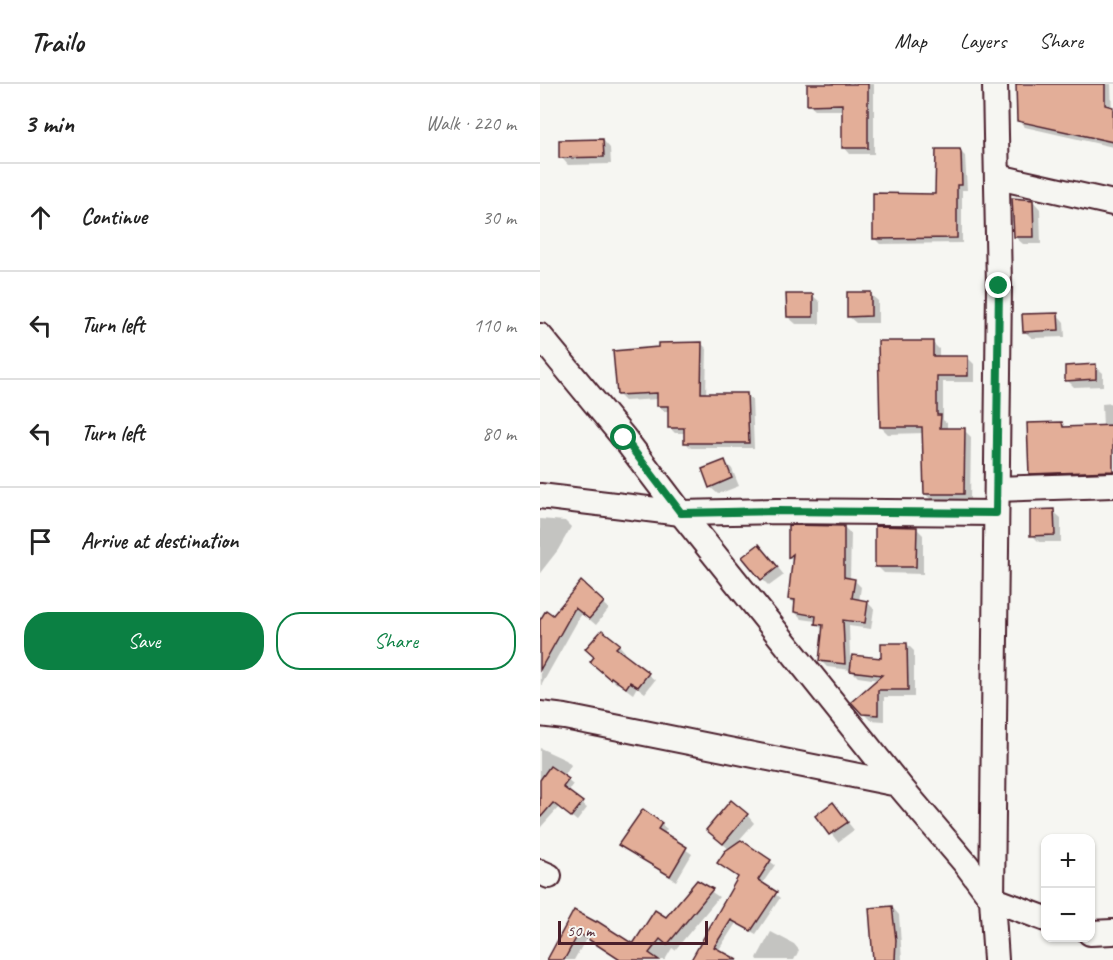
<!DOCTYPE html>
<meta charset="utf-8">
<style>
body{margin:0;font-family:Caveat,sans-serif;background:#f2f2f2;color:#222}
.controls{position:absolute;right:18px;bottom:18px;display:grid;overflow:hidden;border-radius:12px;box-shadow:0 2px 4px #0004}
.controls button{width:54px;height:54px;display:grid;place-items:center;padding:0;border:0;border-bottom:2px solid #e0e0e0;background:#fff;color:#222;font:30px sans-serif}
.scale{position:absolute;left:18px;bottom:15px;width:150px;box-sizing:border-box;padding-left:6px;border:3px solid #4a1f2b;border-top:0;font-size:16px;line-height:21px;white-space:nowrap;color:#4a1f2b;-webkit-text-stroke:4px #f6f6f2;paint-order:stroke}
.stop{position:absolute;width:18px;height:18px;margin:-14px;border:4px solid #0b8043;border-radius:50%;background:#fff}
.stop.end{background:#0b8043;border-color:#fff;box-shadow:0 2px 6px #0008}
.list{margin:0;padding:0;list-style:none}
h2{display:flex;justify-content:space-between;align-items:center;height:78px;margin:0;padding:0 24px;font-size:26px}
h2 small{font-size:20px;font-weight:400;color:#767676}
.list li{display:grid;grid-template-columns:39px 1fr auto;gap:18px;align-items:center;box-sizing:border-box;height:108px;padding:0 24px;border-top:2px solid #e0e0e0}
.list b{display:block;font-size:22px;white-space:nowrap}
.list em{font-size:20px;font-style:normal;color:#767676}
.actions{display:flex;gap:12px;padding:18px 24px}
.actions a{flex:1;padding:14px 0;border:2px solid #0b8043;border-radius:24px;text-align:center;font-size:21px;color:#0b8043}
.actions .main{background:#0b8043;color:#fff}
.icon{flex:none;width:33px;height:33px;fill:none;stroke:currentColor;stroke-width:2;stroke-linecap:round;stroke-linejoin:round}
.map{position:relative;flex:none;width:573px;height:876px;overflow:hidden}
header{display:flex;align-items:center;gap:36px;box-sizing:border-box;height:84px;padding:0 30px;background:#fff;border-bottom:2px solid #e0e0e0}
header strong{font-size:28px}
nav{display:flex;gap:33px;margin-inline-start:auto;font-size:21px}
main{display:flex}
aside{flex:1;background:#fff}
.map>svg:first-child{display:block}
.shadow{fill:#0003}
.building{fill:#e3ae98;stroke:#4a1f2b;stroke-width:1.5}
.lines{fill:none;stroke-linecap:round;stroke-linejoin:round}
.minor-casing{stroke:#4a1f2b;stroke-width:28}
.minor{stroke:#f6f6f2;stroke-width:24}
.route{stroke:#0b8043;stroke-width:8}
</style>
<header>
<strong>Trailo</strong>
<nav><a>Map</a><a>Layers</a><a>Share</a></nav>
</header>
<main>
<aside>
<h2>3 min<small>Walk · 220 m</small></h2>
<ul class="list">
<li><svg class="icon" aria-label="ahead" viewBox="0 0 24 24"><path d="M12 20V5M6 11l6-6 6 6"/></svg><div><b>Continue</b></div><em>30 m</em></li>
<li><svg class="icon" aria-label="left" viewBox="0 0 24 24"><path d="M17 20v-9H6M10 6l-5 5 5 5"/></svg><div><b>Turn left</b></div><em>110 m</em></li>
<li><svg class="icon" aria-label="left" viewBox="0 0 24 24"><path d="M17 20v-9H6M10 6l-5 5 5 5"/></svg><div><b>Turn left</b></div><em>80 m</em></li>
<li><svg class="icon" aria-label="arrive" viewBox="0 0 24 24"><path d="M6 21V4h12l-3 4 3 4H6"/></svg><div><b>Arrive at destination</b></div></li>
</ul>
<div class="actions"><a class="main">Save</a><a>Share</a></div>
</aside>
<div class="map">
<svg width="573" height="876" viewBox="0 0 573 876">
<rect width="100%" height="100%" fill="#f6f6f2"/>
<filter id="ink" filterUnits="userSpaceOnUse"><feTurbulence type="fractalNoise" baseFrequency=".0167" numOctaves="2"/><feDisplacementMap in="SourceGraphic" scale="12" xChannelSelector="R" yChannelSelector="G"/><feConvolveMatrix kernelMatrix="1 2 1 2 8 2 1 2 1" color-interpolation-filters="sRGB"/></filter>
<g filter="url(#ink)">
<g class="shadow">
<path d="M268 0H334V70H310L304 63 303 26H275L268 20Z"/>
<path d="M478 0H571L573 63 485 43 478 36Z"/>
<path d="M63 56 70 64 71 80 28 81 21 73Z"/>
<path d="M419 66 425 72 427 106H422V159L340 160 334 154 397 111Z"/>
<path d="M493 117 500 125 501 160H483L475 153Z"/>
<path d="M330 210 338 217V239H316L308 232Z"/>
<path d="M272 211 280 218V240H256L248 233Z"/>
<path d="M517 230 524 238 525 253 492 254 484 247Z"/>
<path d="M392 258 399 265V273H427L434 280V298H403V336L407 339V346H424L431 353 430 416H392L385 410 384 349 348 350 341 343Z"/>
<path d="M161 259 167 265 166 311 206 310 212 316 214 364H151L145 358V349H135L129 343V327H124L118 321V315L85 317 79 311Z"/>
<path d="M555 282 563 289V302L534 303 527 296Z"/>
<path d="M573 319V393L497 395 490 389 522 339 527 345 563 343 562 320Z"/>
<path d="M185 378 192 385 199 402 178 410 170 403Z"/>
<path d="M513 427 521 434V458H499L492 451Z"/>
<path d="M0 435 25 437 31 443 18 466 0 489Z"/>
<path d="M250 443H304L311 450 310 495 314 496 321 503 319 517 327 518 334 525 331 545 309 542 310 572 342 576 367 560 374 567V613H344V637L330 636 323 629 339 596 318 593 311 586 287 583 280 576 284 547 276 539V537L262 535 255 528 256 521 250 515 254 478 250 474Z"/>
<path d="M376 444 383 451V490L344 489 337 482Z"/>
<path d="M226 469 244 491 229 502 222 495Z"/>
<path d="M41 500 69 525 56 541 42 529 1 602 0 539 14 533Z"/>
<path d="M79 561 85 568 83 571 115 596 105 609 97 603 93 610 78 599 77 600 52 578Z"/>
<path d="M0 664 26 676 31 681 24 693 33 701 28 709 47 724 37 737 19 723 0 744Z"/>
<path d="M293 720 314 746 298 758 277 732Z"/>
<path d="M207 731 214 739 199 756 235 781 222 800 240 814 216 850 196 839 178 867V876H160L199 793 190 766 175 753Z"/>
<path d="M121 740 127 745 123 750 152 770 136 797 86 766 80 760Z"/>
<path d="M157 798 179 813 135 866 132 864 125 876H79L46 855 34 876H8L35 828 94 862 127 835Z"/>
<path d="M352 823 359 831 362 876H334Z"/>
<path d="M231 848 254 860 259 866 254 876H218L217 874Z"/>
</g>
<g class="building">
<path d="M267 0H328V64H302V20L267 21Z"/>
<path d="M476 0H565V21L573 23V58L477 37Z"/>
<path d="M63 55 64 73 19 74V56Z"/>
<path d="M396 65H420L421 68 422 101H417V154L333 155V109L395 110Z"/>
<path d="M472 114 493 116 494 153H474Z"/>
<path d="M307 208H331V232L307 233Z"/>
<path d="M246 210H273V233H247Z"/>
<path d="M518 229 519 246 483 248 482 230Z"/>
<path d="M338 257H393V272H428V292H397V331H401L400 344H425L424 410H384L382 343H340Z"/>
<path d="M162 258 161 309H207L209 359H144V344H128V322H117V309L77 311 73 267 118 263V259Z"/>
<path d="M556 280V295L525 297V282Z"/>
<path d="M522 338 523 343 573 341V387L489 390 487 339Z"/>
<path d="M185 376 192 394 169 404 162 385Z"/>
<path d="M514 425 515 451 490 452V426Z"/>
<path d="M248 441 304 442V493L315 495 312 514 328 517 325 539 303 536 305 580 279 577 283 541 275 540 276 532 254 528 255 516 248 515 253 470 248 474Z"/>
<path d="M335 442 377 443 376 483H335Z"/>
<path d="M219 460 238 483 221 496 202 473Z"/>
<path d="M41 497 64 518 49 535 35 524 0 586V536L6 526 13 531Z"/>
<path d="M62 546 80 560 76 564 109 589 98 603 90 598 86 604 71 593 70 595 50 578 54 573 45 565Z"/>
<path d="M341 559H367L368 606H338V631L322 630 311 618 342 591 310 587 312 571 341 574Z"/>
<path d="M10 682 29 695 23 703 43 718 31 733 13 719 0 734V696Z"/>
<path d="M191 716 208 730 183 760 166 746Z"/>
<path d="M293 718 308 738 289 751 275 732Z"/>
<path d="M103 725 122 739 118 745 147 763 130 792 78 761Z"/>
<path d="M201 756 231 776 218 796 237 808 211 847 191 836 174 863 198 876H151L198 793 177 779 185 767Z"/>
<path d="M157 796 173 805 127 861 120 855 109 869 119 876H80L39 849 24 876H7L34 826 56 838 57 837 93 860 115 826 126 833Z"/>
<path d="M352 822 356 856 355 876H333L329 824Z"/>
</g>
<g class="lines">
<g class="minor-casing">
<g id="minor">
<path d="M455 0 459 202 452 815 506 835"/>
<path d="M458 93 573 119"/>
<path d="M0 252 84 354 141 429 358 700 426 780 452 815 456 876"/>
<path d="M457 405 573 401"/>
<path d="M0 412 141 429 237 427 456 429"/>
<path d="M0 630 25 633 358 700"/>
<path d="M0 788 9 792"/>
<path d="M550 849 573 848"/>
</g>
</g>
<use href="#minor" class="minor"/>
</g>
</g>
<g class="lines" filter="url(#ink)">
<path class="route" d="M84 354 141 429 237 427 456 429 459 202"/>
</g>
</svg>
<div class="controls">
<button>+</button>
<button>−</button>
</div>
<div class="scale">50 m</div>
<div class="stop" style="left:84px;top:354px"></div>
<div class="stop end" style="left:459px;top:202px"></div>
</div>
</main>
